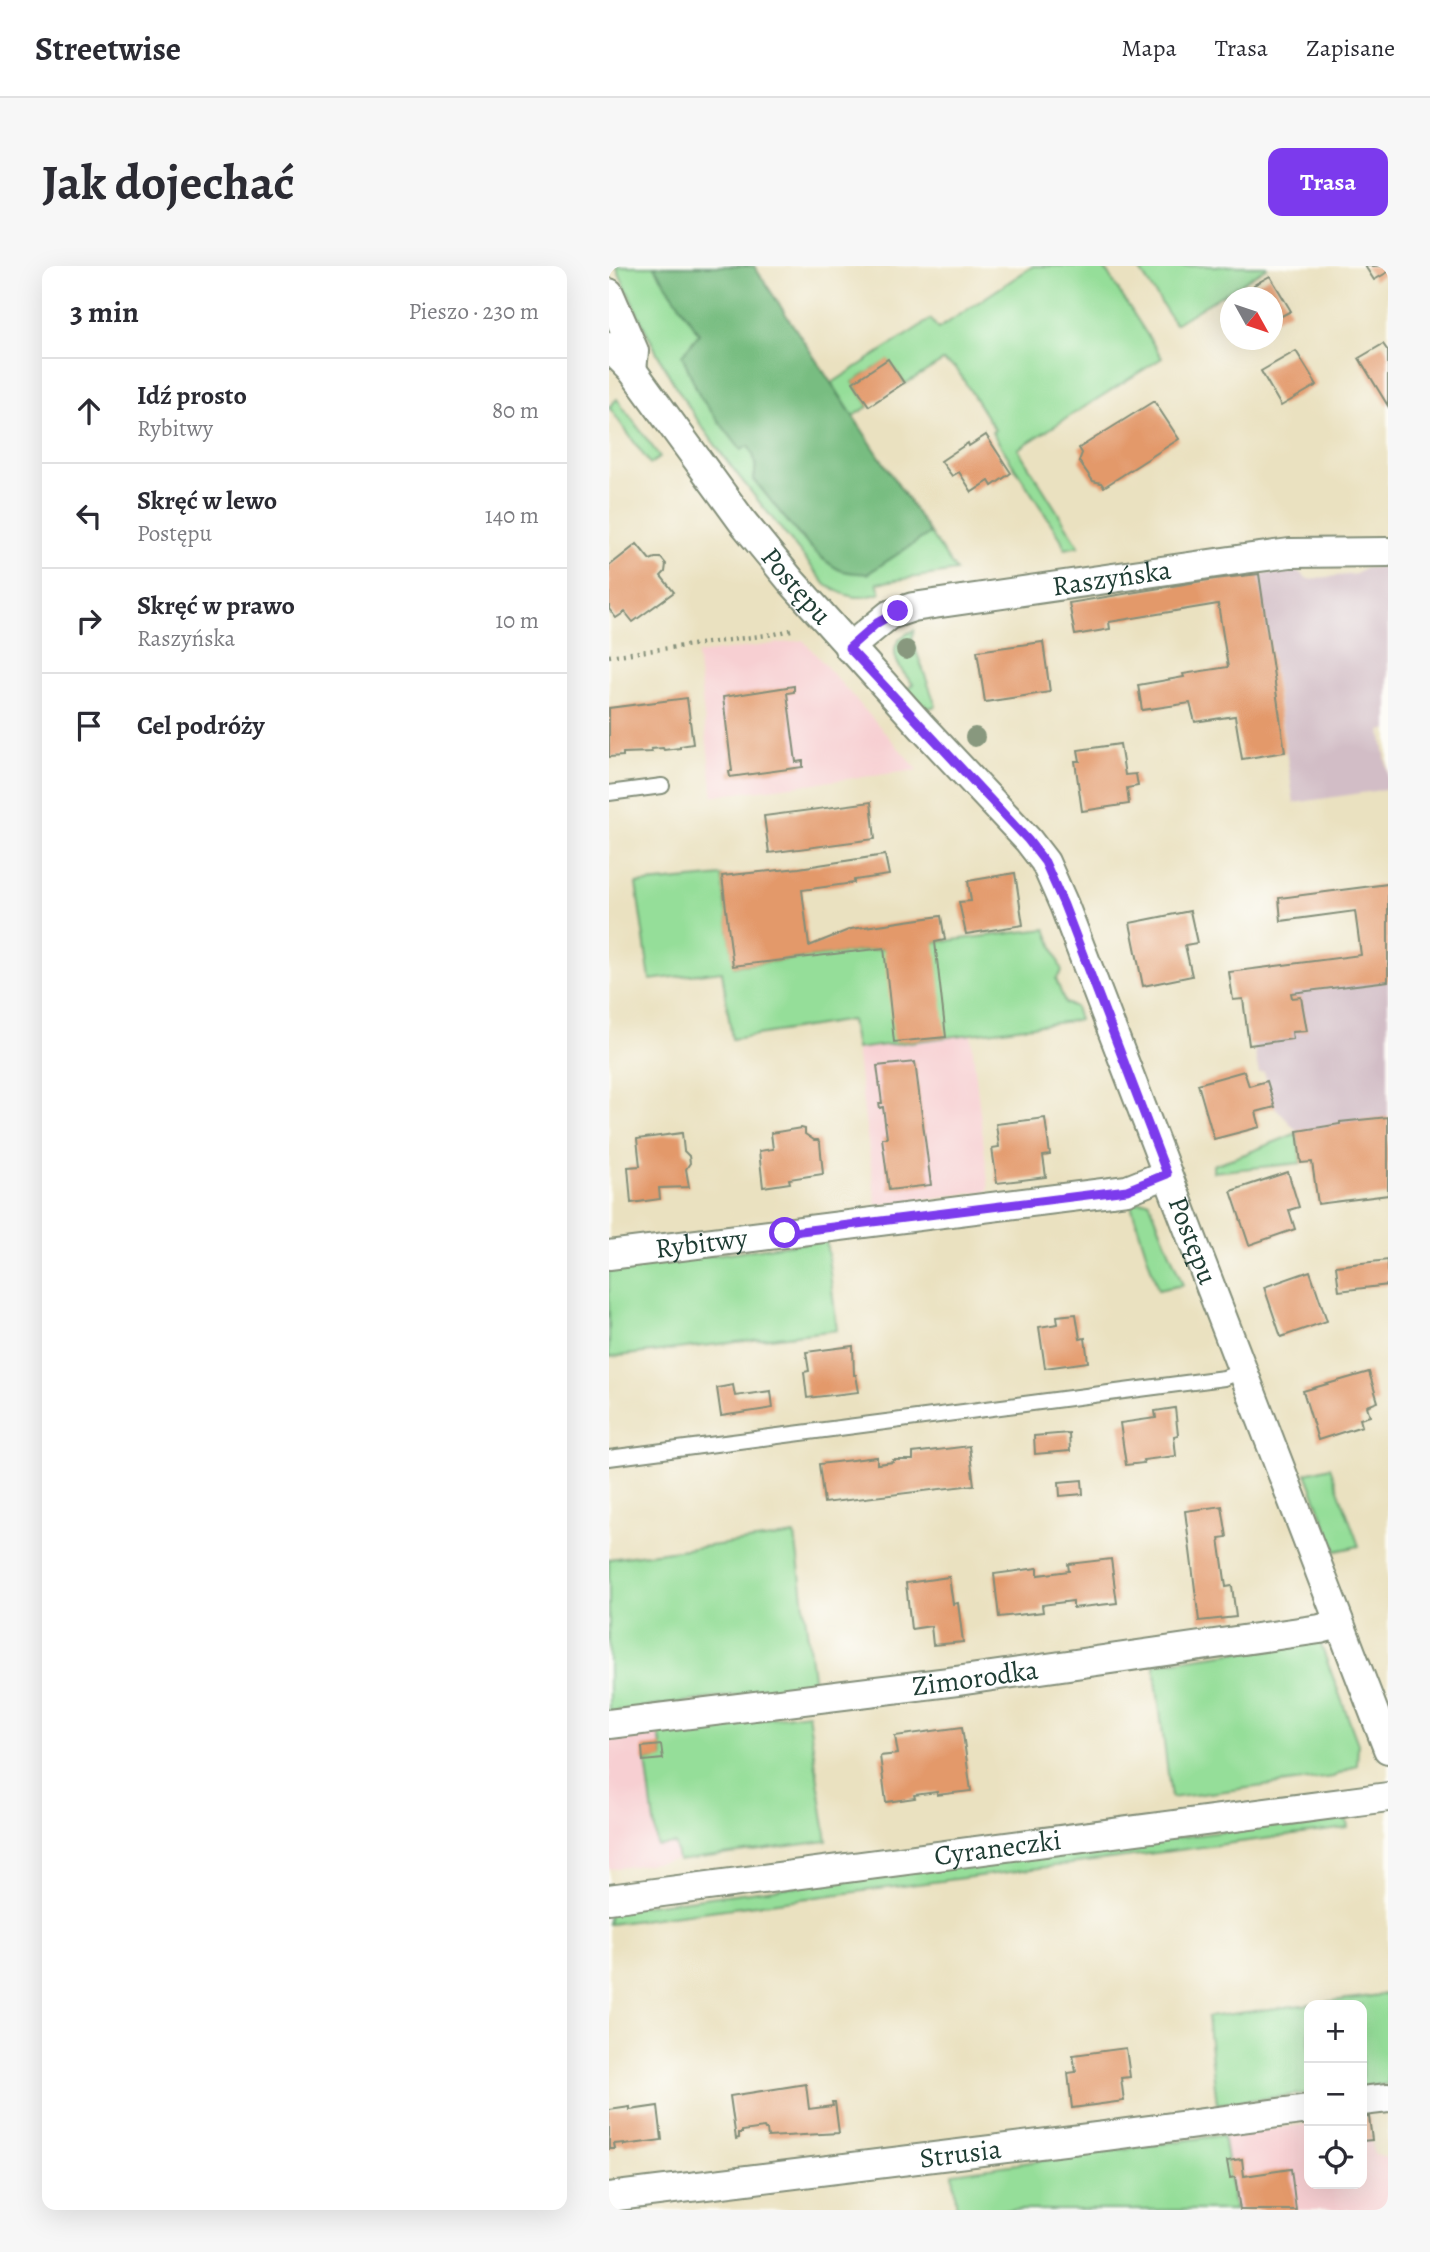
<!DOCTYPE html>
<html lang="pl">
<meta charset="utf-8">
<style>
body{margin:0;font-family:Alegreya,serif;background:#f7f7f7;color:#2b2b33}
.controls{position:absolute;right:21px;bottom:21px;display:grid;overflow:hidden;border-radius:14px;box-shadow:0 7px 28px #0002}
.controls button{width:63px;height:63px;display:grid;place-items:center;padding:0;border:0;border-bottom:2px solid #e1e1e2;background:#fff;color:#2b2b33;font:35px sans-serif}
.compass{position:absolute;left:611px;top:21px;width:63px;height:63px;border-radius:50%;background:#fff;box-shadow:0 7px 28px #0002;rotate:130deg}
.stop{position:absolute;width:21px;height:21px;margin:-16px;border:5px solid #7c3aed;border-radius:50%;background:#fff}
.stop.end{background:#7c3aed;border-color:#fff;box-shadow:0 2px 7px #0008}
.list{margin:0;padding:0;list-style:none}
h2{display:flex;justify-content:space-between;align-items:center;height:91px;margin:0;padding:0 28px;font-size:30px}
h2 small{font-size:23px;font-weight:400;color:#7c7c81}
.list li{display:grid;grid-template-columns:46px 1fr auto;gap:21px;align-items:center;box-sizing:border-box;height:105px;padding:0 28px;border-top:2px solid #e1e1e2}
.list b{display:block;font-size:26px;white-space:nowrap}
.list p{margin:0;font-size:23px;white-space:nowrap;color:#7c7c81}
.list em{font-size:23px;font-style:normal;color:#7c7c81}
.icon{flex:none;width:38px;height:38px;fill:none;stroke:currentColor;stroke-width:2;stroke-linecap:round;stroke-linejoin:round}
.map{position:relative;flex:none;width:779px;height:1944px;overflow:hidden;border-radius:14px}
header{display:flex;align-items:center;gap:42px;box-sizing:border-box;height:98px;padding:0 35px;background:#fff;border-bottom:2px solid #e1e1e2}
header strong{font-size:33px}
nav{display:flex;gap:38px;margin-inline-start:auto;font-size:24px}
.intro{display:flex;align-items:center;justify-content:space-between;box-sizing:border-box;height:168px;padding:0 42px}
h1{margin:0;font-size:49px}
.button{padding:18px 32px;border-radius:14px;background:#7c3aed;color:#fff;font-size:24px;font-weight:700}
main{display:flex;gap:42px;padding:0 42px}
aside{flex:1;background:#fff;border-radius:14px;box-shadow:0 7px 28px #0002}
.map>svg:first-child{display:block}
.built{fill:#f7cfd2}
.industrial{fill:#d2bdc6}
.green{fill:#95de99;stroke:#5a8e66;stroke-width:2}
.forest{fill:#78bd81;stroke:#4c7d5a;stroke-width:2}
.building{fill:#e3996b}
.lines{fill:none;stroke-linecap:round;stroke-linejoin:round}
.service-casing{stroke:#848f7a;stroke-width:18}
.minor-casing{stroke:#848f7a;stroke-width:32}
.path{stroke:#848f7a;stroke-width:4.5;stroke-dasharray:2 5;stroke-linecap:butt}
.service{stroke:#fff;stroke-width:14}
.minor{stroke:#fff;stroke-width:28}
.tree{fill:#88987e}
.route{stroke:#7c3aed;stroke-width:9}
.labels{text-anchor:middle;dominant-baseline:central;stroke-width:7;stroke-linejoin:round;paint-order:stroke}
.street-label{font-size:28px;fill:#1f3d34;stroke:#fdfcf7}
</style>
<header>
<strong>Streetwise</strong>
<nav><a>Mapa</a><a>Trasa</a><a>Zapisane</a></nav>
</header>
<div class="intro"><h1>Jak dojechać</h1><a class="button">Trasa</a></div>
<main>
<aside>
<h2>3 min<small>Pieszo · 230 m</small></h2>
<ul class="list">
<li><svg class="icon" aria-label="ahead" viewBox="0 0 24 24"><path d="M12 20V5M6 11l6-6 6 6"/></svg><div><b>Idź prosto</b><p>Rybitwy</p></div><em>80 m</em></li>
<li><svg class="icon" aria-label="left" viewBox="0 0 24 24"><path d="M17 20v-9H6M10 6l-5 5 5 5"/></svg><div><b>Skręć w lewo</b><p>Postępu</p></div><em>140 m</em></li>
<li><svg class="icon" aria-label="right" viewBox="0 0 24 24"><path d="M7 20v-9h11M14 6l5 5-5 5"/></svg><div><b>Skręć w prawo</b><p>Raszyńska</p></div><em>10 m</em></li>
<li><svg class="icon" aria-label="arrive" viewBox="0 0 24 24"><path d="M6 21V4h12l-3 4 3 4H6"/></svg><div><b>Cel podróży</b></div></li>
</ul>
</aside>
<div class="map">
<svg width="779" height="1944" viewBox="0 0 779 1944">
<rect width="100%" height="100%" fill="#fdfcf7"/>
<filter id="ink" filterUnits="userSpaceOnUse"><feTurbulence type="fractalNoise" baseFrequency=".0143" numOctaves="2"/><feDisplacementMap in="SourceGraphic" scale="14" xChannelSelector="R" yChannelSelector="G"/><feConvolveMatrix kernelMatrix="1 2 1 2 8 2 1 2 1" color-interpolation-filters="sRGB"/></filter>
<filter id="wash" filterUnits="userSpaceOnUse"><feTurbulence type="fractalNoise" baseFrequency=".00686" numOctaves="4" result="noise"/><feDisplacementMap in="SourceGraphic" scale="28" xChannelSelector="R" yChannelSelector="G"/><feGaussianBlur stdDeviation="1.57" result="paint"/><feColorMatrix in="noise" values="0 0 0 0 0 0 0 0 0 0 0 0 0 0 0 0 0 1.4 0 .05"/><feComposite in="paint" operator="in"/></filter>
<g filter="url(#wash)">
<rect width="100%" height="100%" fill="#eae1c0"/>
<g class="built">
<path d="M194 374 309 504 104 530 88 388Z"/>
<path d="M362 768 380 925 267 939 247 783Z"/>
<path d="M161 1452 218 1575 0 1603V1473Z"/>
<path d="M760 1851 764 1887 779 1892V1944H626L614 1869 700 1858V1918H753V1852Z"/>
</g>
<g class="industrial">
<path d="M779 300V463L772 465 779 508V523L685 537 650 308 686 303 699 313 747 308 756 302Z"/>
<path d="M779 715V885L692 897 688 865 666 841 655 806 650 807 644 779H640L634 733Z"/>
</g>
<g class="green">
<path d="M7 0H45L90 68 132 183 139 179C147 192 148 199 145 214L188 267 215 294 258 308 321 267 347 305 268 317 272 327C247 335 238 331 217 319 166 254 110 191 67 121 44 82 25 41 7 0Z"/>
<path d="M424 0H494L553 92 409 183 470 280 456 283 452 273 383 166 386 164 347 102 334 95 296 118 279 94 244 116 260 140 244 150 223 117 322 53 329 63Z"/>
<path d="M528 0H657L658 1 566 58Z"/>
<path d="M8 133 51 191 41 198 0 141Z"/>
<path d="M305 364 303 373 327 440 316 443 298 423 304 418C286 399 274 377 305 364Z"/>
<path d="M113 610 125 700 437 663 453 705 447 713 456 737 466 741 470 754 247 783 242 754 123 773 113 705 41 714 27 618Z"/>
<path d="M688 867 692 897 604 906V899L636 888Z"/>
<path d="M540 935 574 1019 549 1024 521 936Z"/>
<path d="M217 974 228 1064 0 1091V1003Z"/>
<path d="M721 1201 750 1280 727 1285 697 1207Z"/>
<path d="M186 1269 205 1419 0 1446V1293Z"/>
<path d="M710 1374 749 1478 748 1499 724 1511 562 1532 545 1398Z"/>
<path d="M199 1447 218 1575 69 1595 66 1578 48 1580 37 1495 54 1492 50 1466Z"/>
<path d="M737 1550 739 1562 0 1658V1644Z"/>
<path d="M779 1728V1818L753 1821V1739H700V1827L608 1838 598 1751Z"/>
<path d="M614 1869 626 1944H348L344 1907Z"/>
</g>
<path class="forest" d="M45 0H145L321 267 258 308C249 307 239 307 231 304 204 292 164 237 145 213 148 199 147 192 139 180L132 184 91 131 73 89 90 68Z"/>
<g id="blocks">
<g class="building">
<path d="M756 0H779V6L765 14Z"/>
<path d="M661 10 682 45 665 54 664 51V32H652L645 19Z"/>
<path d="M774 78 779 85V140L750 92Z"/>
<path d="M687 85 708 119 672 140 652 105Z"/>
<path d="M279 93 295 117 260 140 244 116Z"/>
<path d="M545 135 570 173 495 221 492 217 484 215 470 195 473 187 470 182Z"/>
<path d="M377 169 402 207 383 220 380 215 363 226 350 206 343 210 332 195 359 177 360 180Z"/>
<path d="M28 278 41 294 46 292H52L57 298 56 306 52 310 65 326 24 356 16 346 7 352 0 343V300Z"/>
<path d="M650 308 676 486 633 493 626 450 586 456 581 437 533 444 529 419 575 411 574 408 619 401 609 338 500 356 501 363 466 369 460 337 606 313Z"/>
<path d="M434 376 441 426 376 436 368 385Z"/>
<path d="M185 420V426L178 427 187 496 194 495V501L121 511 120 505H123L114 431Z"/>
<path d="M78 432 84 478 71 480V482L55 484 54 482 42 483 43 486 14 487V490L0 491V442Z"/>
<path d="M511 478 516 509 527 508 529 520 518 522 520 538 473 545 466 495H471L469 484Z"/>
<path d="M262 536 266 573 160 587 155 550Z"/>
<path d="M276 589 280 609 245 614V617L193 624 200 680 242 663 332 650 336 674 326 676 337 771 285 776 275 682 124 700 113 610 190 602Z"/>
<path d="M406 607 414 659 357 668 350 636 362 635 359 615Z"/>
<path d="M779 618V715L682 727 683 732 692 731 698 765 683 766 684 773 640 779 634 733 624 734 620 706 752 689 746 645 672 655 670 632Z"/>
<path d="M581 645 588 677 576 679 583 710 534 720 521 657Z"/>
<path d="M306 796 322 919 280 924 273 872H278L274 841 271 842 270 837H273L268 800Z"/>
<path d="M635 805 640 820 658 815 666 841 647 846 651 861 605 873 589 818Z"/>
<path d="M779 851V929L709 938 703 896 692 897 688 865 731 858V856Z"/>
<path d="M436 852 441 889 434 890 437 911 388 917 383 882 390 881 387 858Z"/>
<path d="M192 862 196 863V868L205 874H209L211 877 214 908 180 913 181 917 154 921 150 885 164 883 162 867Z"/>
<path d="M73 867 75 885 80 890 81 897 77 903 80 921 50 922 51 933 22 937 19 901 31 900 28 873Z"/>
<path d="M679 906 690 941 680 944 686 963 640 979 622 925Z"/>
<path d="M779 994V1019L730 1025 727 1000Z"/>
<path d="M701 1005 718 1055 672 1071 655 1021Z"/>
<path d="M467 1048 471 1073 476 1072 479 1096 436 1102 430 1061 449 1058 448 1050Z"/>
<path d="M244 1080 245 1109H247L250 1126 198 1132 195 1106 200 1105 197 1086Z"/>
<path d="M760 1106 769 1136 758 1140 761 1150 751 1153 753 1160 709 1174 694 1125Z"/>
<path d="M124 1119 126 1130 162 1125 164 1142 112 1150 108 1122Z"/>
<path d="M566 1142 569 1169 565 1170 567 1190 534 1194 535 1197 517 1199 511 1157 547 1152 546 1145Z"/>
<path d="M460 1167 461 1185 426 1188 425 1170Z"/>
<path d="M360 1180 365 1219 215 1237 210 1198 268 1191V1198L284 1196V1194H304V1187Z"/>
<path d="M473 1214 474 1228 451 1230 450 1216Z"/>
<path d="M613 1240 618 1271 610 1272 617 1321 623 1320 627 1351 590 1355 576 1245Z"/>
<path d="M502 1293 508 1337 464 1342V1335L448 1337 433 1339 434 1346 390 1351 385 1308 429 1302V1309L445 1307 460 1305 459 1298Z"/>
<path d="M340 1311 344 1338 349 1337 354 1376 324 1379 322 1360 302 1363 297 1317Z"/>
<path d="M353 1461 362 1525 328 1529V1526L305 1529 306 1532 277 1536 271 1490 289 1488 286 1470Z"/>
<path d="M52 1479 54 1493 34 1495 33 1481Z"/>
<path d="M517 1782 521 1811 512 1812 515 1835 463 1842 459 1807 467 1806 464 1789Z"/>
<path d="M197 1818 200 1843 224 1840 223 1836H226L230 1867 159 1871 158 1864H156L155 1862 133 1865V1867H130V1872L127 1873 121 1830Z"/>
<path d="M49 1840 53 1874 15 1879V1877L5 1878 6 1883H0V1844L21 1841V1844Z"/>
<path d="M760 1851 763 1874 753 1875V1852Z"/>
<path d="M633 1893 635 1910 682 1903 687 1944H631L626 1911 621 1912 618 1895Z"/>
</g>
</g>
</g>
<g filter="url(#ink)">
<use href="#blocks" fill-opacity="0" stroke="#848f7a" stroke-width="2"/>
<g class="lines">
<g class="service-casing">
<g id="service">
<path d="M0 527 53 520"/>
<path d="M0 1192 615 1112 633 1105"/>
</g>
</g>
<g class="minor-casing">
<g id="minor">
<path d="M0 27 25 85 23 104"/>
<path id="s1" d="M0 81 23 104 133 255 183 316 313 461 419 574 436 596 455 639 779 1483"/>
<path id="s2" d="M240 382 280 349 304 341 635 293 681 287 779 286"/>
<path id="s3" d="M0 989 518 924 558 908"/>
<path id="s4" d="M0 1458 348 1415 711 1363 730 1358"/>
<path id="s5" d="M0 1633 779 1531"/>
<path d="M753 1835 779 1832"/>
<path id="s6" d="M0 1931 496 1870 700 1843"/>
</g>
</g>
<path class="path" d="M0 390 166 368 186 363"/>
<use href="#service" class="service"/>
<use href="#minor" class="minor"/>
</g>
<g class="tree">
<circle cx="297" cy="384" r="10"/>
<circle cx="366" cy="471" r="10"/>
</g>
</g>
<g class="lines" filter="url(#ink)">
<path class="route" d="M176 967 518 924 558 908 455 639 436 596 419 574 240 382 268 357 289 345"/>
</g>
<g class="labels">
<g class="street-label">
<text stroke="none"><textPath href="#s2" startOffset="278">Raszyńska</textPath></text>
<text stroke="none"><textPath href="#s1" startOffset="304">Postępu</textPath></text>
<text stroke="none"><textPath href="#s1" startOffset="1082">Postępu</textPath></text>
<text stroke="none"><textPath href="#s3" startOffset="93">Rybitwy</textPath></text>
<text stroke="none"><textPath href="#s4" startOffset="369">Zimorodka</textPath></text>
<text stroke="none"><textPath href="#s5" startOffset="392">Cyraneczki</textPath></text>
<text stroke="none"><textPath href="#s6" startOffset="354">Strusia</textPath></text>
</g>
</g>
</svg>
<div class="controls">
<button>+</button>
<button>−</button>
<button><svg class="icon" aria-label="locate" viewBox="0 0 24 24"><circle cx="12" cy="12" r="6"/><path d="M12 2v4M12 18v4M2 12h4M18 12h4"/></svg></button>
</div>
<svg class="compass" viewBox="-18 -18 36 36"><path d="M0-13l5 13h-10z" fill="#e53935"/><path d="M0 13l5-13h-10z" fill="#7c7c81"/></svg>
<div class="stop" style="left:176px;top:967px"></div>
<div class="stop end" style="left:289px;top:345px"></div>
</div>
</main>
